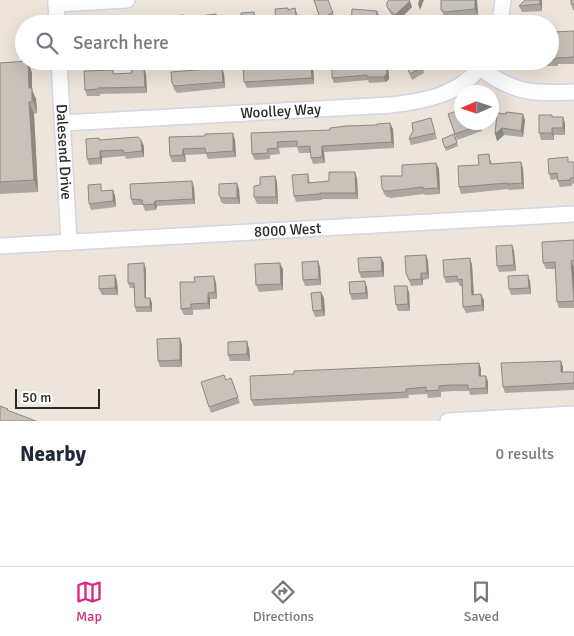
<!DOCTYPE html>
<style>
body{margin:0;font-family:Signika,sans-serif;background:#f6f6f7;color:#1f2937}
.compass{position:absolute;left:454px;top:85px;width:45px;height:45px;border-radius:50%;background:#fff;box-shadow:0 5px 20px #0002;rotate:267deg}
.scale{position:absolute;left:15px;bottom:12px;width:85px;box-sizing:border-box;padding-left:5px;border:2px solid #2a2a2a;border-top:0;font-size:14px;line-height:18px;white-space:nowrap;color:#2a2a2a;-webkit-text-stroke:4px #fff;paint-order:stroke}
.list{margin:0;padding:0;list-style:none}
h2{display:flex;justify-content:space-between;align-items:center;height:65px;margin:0;padding:0 20px;font-size:21px}
h2 small{font-size:16px;font-weight:400;color:#747a83}
.icon{flex:none;width:28px;height:28px;fill:none;stroke:currentColor;stroke-width:2;stroke-linecap:round;stroke-linejoin:round}
.map{position:relative;flex:none;width:574px;height:421px;overflow:hidden}
.search{position:absolute;background:#fff;box-shadow:0 5px 20px #0002;left:15px;right:15px;top:15px;height:55px;display:flex;align-items:center;gap:12px;box-sizing:border-box;padding:0 18px;border-radius:28px;color:#747a83;font-size:19px}
.sheet{height:145px;background:#fff}
nav{display:flex;justify-content:space-around;align-items:center;box-sizing:border-box;height:70px;border-top:1px solid #e0e1e3;background:#fff;font-size:14px;color:#747a83}
nav a{display:grid;justify-items:center;gap:2px}
nav .on{color:#db2777}
.map>svg:first-child{display:block}
.lines{fill:none;stroke-linecap:round;stroke-linejoin:round}
.minor-casing{stroke:#d1d6e4;stroke-width:18}
.minor{stroke:#fff;stroke-width:15}
.wall{fill:#aca7a0}
.shaded-wall{fill:#8c8882}
.building{fill:#c8c2ba;stroke:#8c8882}
.labels{text-anchor:middle;dominant-baseline:central;stroke-width:5;stroke-linejoin:round;paint-order:stroke}
.street-label{font-size:15px;fill:#2a2a2a;stroke:#fff}
</style>
<div class="map">
<svg width="574" height="421" viewBox="0 0 574 421">
<rect width="100%" height="100%" fill="#ede4db"/>
<g class="lines">
<g class="minor-casing">
<g id="minor">
<path d="M56 0 57 24"/>
<path d="M56 4 127 0"/>
<path d="M500 24 503 0"/>
<path id="s1" d="M59 61 69 243"/>
<path d="M480 68C513 93 533 94 574 92"/>
<path id="s2" d="M62 123 391 105C426 101 464 94 484 61"/>
<path id="s3" d="M0 246 574 214"/>
<path d="M448 421 574 414"/>
</g>
</g>
<use href="#minor" class="minor"/>
</g>
<g class="wall">
<path d="M314 0H328L335 19 326 23H322Z"/>
<path d="M441 0H477L478 15 447 18 444 16 441 10Z"/>
<path d="M542 0V11L522 12 519 6Z"/>
<path d="M574 0V10H573L571 4Z"/>
<path d="M387 7H412L398 21 390 13Z"/>
<path d="M297 14 298 24H276Z"/>
<path d="M574 31V64H558V66H547L545 61H550V39L554 38Z"/>
<path d="M28 61 32 73V90L36 99 37 113 34 114 38 192 0 194V63Z"/>
<path d="M332 61H386L388 67 389 79 386 82 369 83 368 80 334 83 332 78Z"/>
<path d="M404 61H422L424 73 412 80Z"/>
<path d="M313 66 314 84 247 88 244 82Z"/>
<path d="M222 68 224 74 225 88 177 93 174 89 172 83Z"/>
<path d="M114 74H146L147 93 100 94V96H87L85 90Z"/>
<path d="M497 113 525 120 523 137 504 135 497 141Z"/>
<path d="M448 114 479 122 482 131 457 140Z"/>
<path d="M553 117 565 123V135H554V140H541L539 133Z"/>
<path d="M431 118 437 139 411 145 409 139Z"/>
<path d="M393 129 394 148 324 152 325 163 313 164 311 158V153H299L297 147 279 148 280 154 270 155V159L255 160 252 154 251 133Z"/>
<path d="M454 134 458 146 446 151 442 139Z"/>
<path d="M169 137 235 140 236 157 208 159 206 154 185 155 186 162H172L170 156Z"/>
<path d="M99 138 100 140 144 146V157L126 159 125 156 102 158V164L89 165 87 159Z"/>
<path d="M491 160 492 164 523 168 524 189 509 190 508 189 461 194 459 187 479 165Z"/>
<path d="M569 162H574V184H572V186L560 187 557 179 551 180 549 174Z"/>
<path d="M439 169 440 194 425 195 424 194 391 198 387 197 384 194 382 188 402 176Z"/>
<path d="M308 174 310 183 357 178 358 199H322V200L296 202 294 196Z"/>
<path d="M275 176 277 182 278 204H257L254 197 260 185Z"/>
<path d="M194 187 195 204 157 206 156 210 145 211 143 205H133L131 199Z"/>
<path d="M239 189 240 204H224L221 202 219 195Z"/>
<path d="M113 190 115 196 116 207 91 210 89 204 104 191Z"/>
<path d="M574 240V308H559L557 302 555 269H546L543 263Z"/>
<path d="M512 245 514 251 516 271 499 272 497 266Z"/>
<path d="M426 255 428 261 429 279 423 280V285L411 286 406 273Z"/>
<path d="M470 258 472 265 474 295 484 300V311L466 313 463 307 462 286H460L458 282 446 283 444 277Z"/>
<path d="M318 261 320 267 321 285 305 286 303 280Z"/>
<path d="M384 263V277L361 278 359 272Z"/>
<path d="M146 269V298H150L152 303V312H136L135 307 134 288H130L128 283Z"/>
<path d="M283 269V290L259 292 256 285Z"/>
<path d="M115 275 117 281 118 295H102L99 289Z"/>
<path d="M214 276 216 283 217 299H210V309L193 310V315H184L181 309 195 282Z"/>
<path d="M530 281 531 294 511 295 509 289Z"/>
<path d="M367 287 368 299 352 300 350 294Z"/>
<path d="M321 292 324 298 325 316 315 317 313 311Z"/>
<path d="M409 292 410 311H398L396 305Z"/>
<path d="M180 338 182 345V367H160L158 361Z"/>
<path d="M249 348 250 361H230L228 355Z"/>
<path d="M479 363 481 369V376H486L488 382V394L470 395 469 391H452L441 392V397L428 398 427 394 408 395 409 398 254 406 251 400 294 374Z"/>
<path d="M563 367V372H574V390L505 393 503 387Z"/>
<path d="M231 378 240 403 211 413 201 382 226 380Z"/>
</g>
<g class="shaded-wall">
<path d="M419 0H424L420 10 418 4Z"/>
<path d="M475 0H477L478 15 475 9Z"/>
<path d="M540 0H542V11L540 4Z"/>
<path d="M410 1 412 7 398 21 395 15Z"/>
<path d="M295 8 297 14 298 24H297V22Z"/>
<path d="M377 11 379 16 378 24H376Z"/>
<path d="M254 12 256 18 257 24H255Z"/>
<path d="M216 14 219 20V24H217Z"/>
<path d="M28 61 32 73V90L36 99 37 113 29 88Z"/>
<path d="M311 61 313 66 314 84 312 78Z"/>
<path d="M386 61 388 67 389 79 386 82 384 77Z"/>
<path d="M144 68 146 74 147 93 145 87Z"/>
<path d="M222 68 224 74 225 88 223 82Z"/>
<path d="M29 102 34 114 38 192 34 180Z"/>
<path d="M523 114 525 120 523 137 521 131Z"/>
<path d="M563 117 565 123V135L563 128Z"/>
<path d="M390 123 393 129 394 148 392 142Z"/>
<path d="M502 128 504 135 497 141 495 134Z"/>
<path d="M552 128 554 135V140L552 133Z"/>
<path d="M233 133 235 140 236 157 233 151Z"/>
<path d="M141 140 144 146V157L142 151Z"/>
<path d="M322 146 324 152 325 163 322 157Z"/>
<path d="M183 149 185 155 186 162 183 155Z"/>
<path d="M100 151 102 158V164L100 158Z"/>
<path d="M521 162 523 168 524 189 522 183Z"/>
<path d="M436 163 439 169 440 194 438 188Z"/>
<path d="M355 172 357 178 358 199 356 193Z"/>
<path d="M275 176 277 182 278 204 276 197Z"/>
<path d="M192 181 194 187 195 204 193 199Z"/>
<path d="M237 183 239 189 240 204 237 198Z"/>
<path d="M113 190 115 196 116 207 113 201Z"/>
<path d="M155 201 157 206 156 210 154 204Z"/>
<path d="M512 245 514 251 516 271 514 265Z"/>
<path d="M426 255 428 261 429 279 427 273Z"/>
<path d="M381 257 384 263V277L382 271Z"/>
<path d="M470 258 472 265 474 301 472 295Z"/>
<path d="M318 261 320 267 321 285 319 279Z"/>
<path d="M571 261 574 267V302V301Z"/>
<path d="M144 263 146 269V303L145 298Z"/>
<path d="M280 263 283 269V290L281 284Z"/>
<path d="M421 273 423 280V285L421 279Z"/>
<path d="M115 275 117 281 118 295 115 288Z"/>
<path d="M528 275 530 281 531 294 529 288Z"/>
<path d="M214 276 216 283 217 299 215 292Z"/>
<path d="M365 281 367 287 368 299 366 293Z"/>
<path d="M407 286 409 292 410 311 408 304Z"/>
<path d="M321 292 324 298 325 316 322 310Z"/>
<path d="M208 293 210 299V309L208 303Z"/>
<path d="M481 294 484 300V311L482 305Z"/>
<path d="M150 298 152 303V312L150 307Z"/>
<path d="M180 338 182 345V367L180 360Z"/>
<path d="M247 341 249 348 250 361 247 354Z"/>
<path d="M561 361 563 367V378L561 372Z"/>
<path d="M479 363 481 369V382L479 376Z"/>
<path d="M486 376 488 382V394L486 388Z"/>
</g>
<g class="building">
<path d="M314 0H328L333 13 320 18Z"/>
<path d="M389 0H409L410 1 395 15 387 7V2Z"/>
<path d="M441 0H475V9L445 12 441 10Z"/>
<path d="M525 0H540V4L519 6Z"/>
<rect x="571" y="0" width="3" height="4"/>
<path d="M288 8V10L295 8 297 22 276 24 275 9Z"/>
<path d="M352 9 377 11 376 24H351Z"/>
<path d="M254 12 255 24H242L241 13Z"/>
<path d="M216 14 217 24H162L173 22 172 16 184 15V18Z"/>
<path d="M137 17 138 24H80V22Z"/>
<path d="M325 21 326 24H319Z"/>
<path d="M574 31V57L556 58V59L550 60V39L554 38V32Z"/>
<path d="M28 61 29 88H32V102H29L34 180 0 182V63Z"/>
<path d="M289 61H311L312 78 244 82 243 64 272 62V68L289 67Z"/>
<path d="M332 61H386L387 73 384 77H367V75L332 78Z"/>
<path d="M404 61H421L422 67 410 74Z"/>
<path d="M144 68 145 87 98 88V89L85 90 84 71 113 70V74L132 73 131 69Z"/>
<path d="M222 68 223 82 175 86 172 83 171 72Z"/>
<path d="M462 109V122H479L480 125 455 134 448 114Z"/>
<path d="M506 112 523 114 521 131 502 128 495 134 497 113 506 114Z"/>
<path d="M539 115H552V117H563V128H552V133H539Z"/>
<path d="M431 118 435 133 409 139 413 131 412 123Z"/>
<path d="M390 123 392 142 322 146V157L311 158 310 146 297 147V141L277 142 278 148 267 149 268 153 252 154 251 133 330 130V128L346 126 377 125V124Z"/>
<path d="M233 133V151L206 153 205 148 183 149V155L170 156 169 137 205 136V134Z"/>
<path d="M454 134 457 143 445 148 442 139Z"/>
<path d="M138 137 141 140 142 151 124 153 123 150 100 151V158L87 159 86 139 99 138V140Z"/>
<path d="M489 154 490 164 521 162 522 183 507 184V183L459 187 458 166 479 165 478 155Z"/>
<path d="M568 157V162H574V178H570V180L558 181 557 173 549 174 548 159Z"/>
<path d="M436 163 438 188 423 189V187L389 191H384L382 188 381 176H402V165Z"/>
<path d="M329 172H355L356 193H320V194L294 196 292 175 308 174V183L329 181Z"/>
<path d="M275 176 276 197H254V186L260 185V177Z"/>
<path d="M192 181 193 199 155 201 154 204 143 205 142 200 131 199 130 184Z"/>
<path d="M237 183V198H222L219 195V184Z"/>
<path d="M101 184V191L113 190V201L89 204 88 185Z"/>
<path d="M574 240V260L571 261 574 301 557 302 555 262 543 263 542 242Z"/>
<path d="M512 245 514 265 497 266 496 246Z"/>
<path d="M426 255 427 273H421V279L409 280 406 273 405 256Z"/>
<path d="M381 257 382 271 359 272 358 258Z"/>
<path d="M470 258 472 295 481 294 482 305 463 307 462 279 458 280 457 276 444 277 443 260Z"/>
<path d="M318 261 319 279 303 280 302 262Z"/>
<path d="M144 263 145 298H150V307H135L134 283H128V264Z"/>
<path d="M280 263 281 284 256 285 255 264Z"/>
<path d="M115 275V288L99 289V276Z"/>
<path d="M528 275 529 288 509 289 508 276Z"/>
<path d="M214 276 215 292 208 293V303L191 304V308L181 309 180 282H195L194 277Z"/>
<path d="M365 281 366 293 350 294 349 282Z"/>
<path d="M394 286H407L408 304 396 305Z"/>
<path d="M321 292 322 310 313 311 311 293Z"/>
<path d="M180 338V360L158 361 157 339Z"/>
<path d="M247 341V354L228 355V342Z"/>
<path d="M561 361V372H574V383L503 387 501 363Z"/>
<path d="M479 363V376H486V388L468 389V385H450L439 386V390L426 391V387L406 389V392L251 400 250 376 294 374V371L318 370Z"/>
<path d="M224 375 226 380 231 378 238 397 209 407 201 382Z"/>
<path d="M0 406 8 409 7 410 36 421H0Z"/>
</g>
<g class="labels">
<g class="street-label">
<text stroke="none"><textPath href="#s2" startOffset="219">Woolley Way</textPath></text>
<text stroke="none"><textPath href="#s1" startOffset="91">Dalesend Drive</textPath></text>
<text stroke="none"><textPath href="#s3" startOffset="288">8000 West</textPath></text>
</g>
</g>
</svg>
<svg class="compass" viewBox="-18 -18 36 36"><path d="M0-13l5 13h-10z" fill="#e53935"/><path d="M0 13l5-13h-10z" fill="#747a83"/></svg>
<div class="scale">50 m</div>
<div class="search"><svg class="icon" aria-label="search" viewBox="0 0 24 24"><circle cx="10" cy="10" r="6"/><path d="M15 15l6 6"/></svg>Search here</div>
</div>
<section class="sheet">
<h2>Nearby<small>0 results</small></h2>
<ul class="list">
</ul>
</section>
<nav>
<a class="on"><svg class="icon" aria-label="map" viewBox="0 0 24 24"><path d="M3 6l6-2 6 2 6-2v14l-6 2-6-2-6 2zM9 4v14M15 6v14"/></svg>Map</a>
<a><svg class="icon" aria-label="directions" viewBox="0 0 24 24"><path d="M12 3l9 9-9 9-9-9zM9 14v-3h6M13 9l2 2-2 2"/></svg>Directions</a>
<a><svg class="icon" aria-label="saved" viewBox="0 0 24 24"><path d="M7 4h10v16l-5-4-5 4z"/></svg>Saved</a>
</nav>
